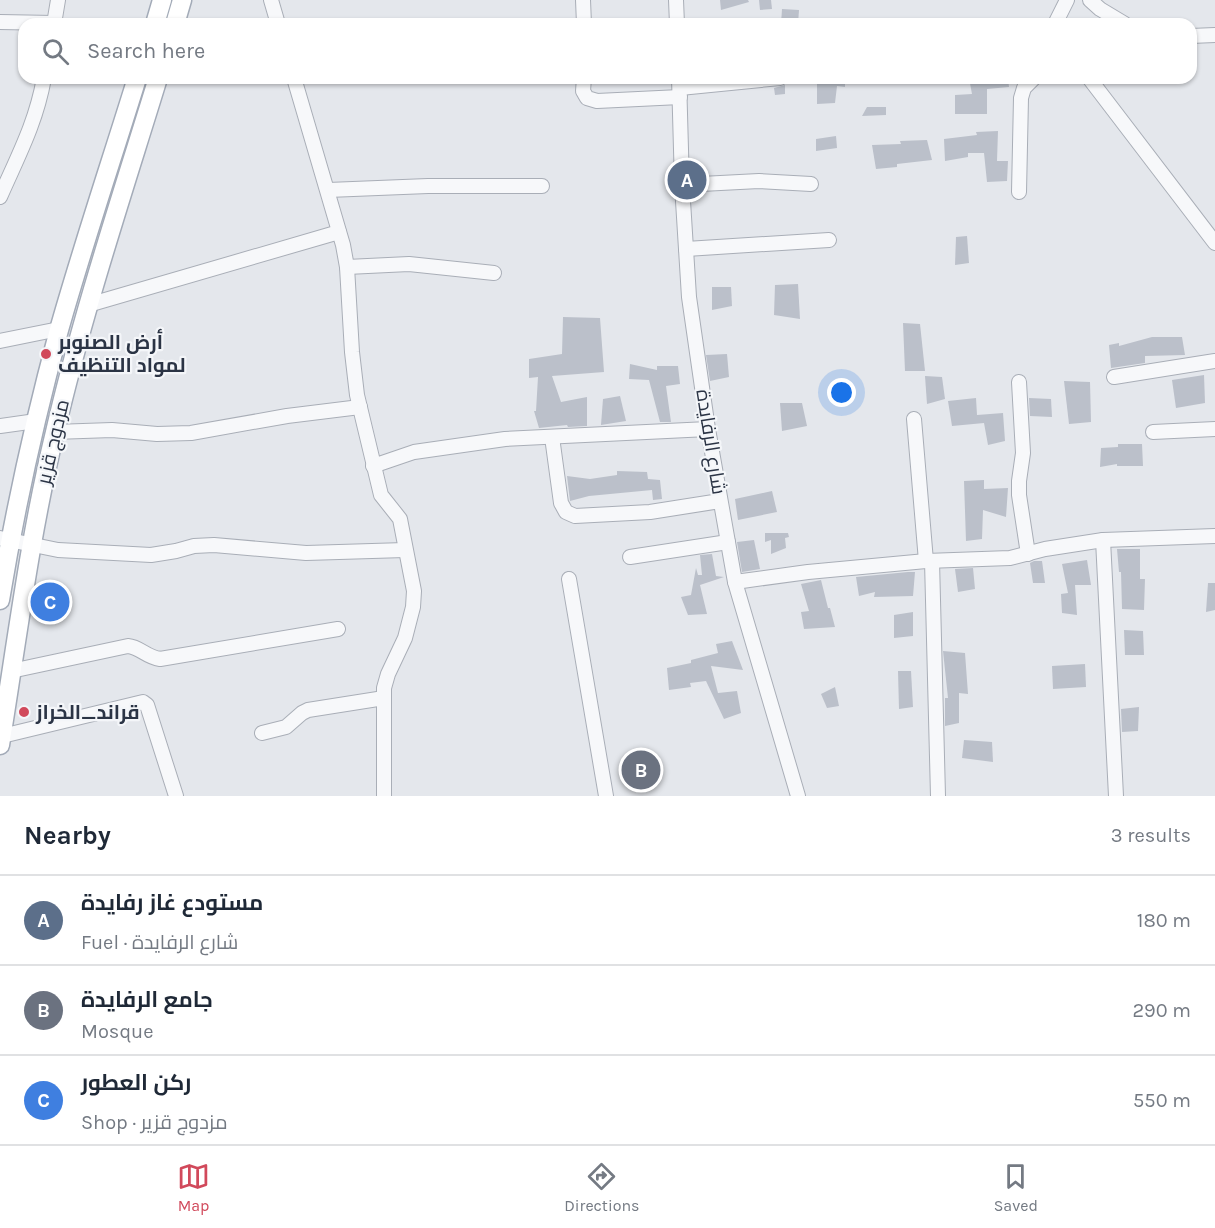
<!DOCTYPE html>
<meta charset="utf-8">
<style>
body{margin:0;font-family:Karla,Cairo,sans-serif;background:#f6f6f7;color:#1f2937}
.you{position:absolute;left:842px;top:393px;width:21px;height:21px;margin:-15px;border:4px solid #fff;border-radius:50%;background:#1a73e8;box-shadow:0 0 0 9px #1a73e833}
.badge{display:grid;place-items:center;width:39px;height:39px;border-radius:50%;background:#d1495b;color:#fff;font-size:20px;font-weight:700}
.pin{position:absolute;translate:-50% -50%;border:3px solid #fff;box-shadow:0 2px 6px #0006}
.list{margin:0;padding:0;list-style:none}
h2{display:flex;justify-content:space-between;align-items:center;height:78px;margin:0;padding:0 24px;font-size:26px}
h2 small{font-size:20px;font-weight:400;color:#747a83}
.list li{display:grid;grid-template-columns:39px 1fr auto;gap:18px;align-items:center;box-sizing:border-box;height:90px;padding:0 24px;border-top:2px solid #e0e1e3}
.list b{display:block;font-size:22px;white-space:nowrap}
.list p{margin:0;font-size:20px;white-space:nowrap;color:#747a83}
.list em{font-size:20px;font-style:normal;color:#747a83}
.icon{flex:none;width:33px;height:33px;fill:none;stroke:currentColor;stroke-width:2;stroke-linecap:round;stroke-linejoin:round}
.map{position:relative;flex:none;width:1215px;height:796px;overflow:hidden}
.search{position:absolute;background:#fff;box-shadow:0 2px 4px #0004;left:18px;right:18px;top:18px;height:66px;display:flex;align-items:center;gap:15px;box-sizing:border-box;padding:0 21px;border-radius:18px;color:#747a83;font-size:22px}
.sheet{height:348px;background:#fff}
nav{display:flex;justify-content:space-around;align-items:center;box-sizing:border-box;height:84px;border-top:2px solid #e0e1e3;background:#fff;font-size:16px;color:#747a83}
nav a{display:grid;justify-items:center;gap:3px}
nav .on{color:#d1495b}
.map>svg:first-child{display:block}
.building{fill:#bbc0ca}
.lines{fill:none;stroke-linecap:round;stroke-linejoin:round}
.minor-casing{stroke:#a9aeb7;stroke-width:16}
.major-casing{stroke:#a3abb8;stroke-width:21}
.minor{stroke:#f7f8fa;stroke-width:14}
.major{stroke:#fff;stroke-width:18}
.poi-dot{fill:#d1495b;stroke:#f4f6f9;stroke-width:2}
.labels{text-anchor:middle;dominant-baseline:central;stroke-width:4.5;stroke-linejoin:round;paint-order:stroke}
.poi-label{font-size:20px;font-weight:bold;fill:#2b3445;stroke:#f4f6f9;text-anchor:start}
.street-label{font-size:20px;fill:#2b3445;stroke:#f4f6f9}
</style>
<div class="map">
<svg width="1215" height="796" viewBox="0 0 1215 796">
<rect width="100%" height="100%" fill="#e4e7ec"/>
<g class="building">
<path d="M720 0H748L749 2 721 10Z"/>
<path d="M759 0H771L772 9 760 10Z"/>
<path d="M782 9 799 10 798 24H781Z"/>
<path d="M845 78V87L837 86 835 103 817 104V79Z"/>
<path d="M969 78H1008L1009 87 987 89V114H955V95L972 94Z"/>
<path d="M785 85V94L775 95 774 88Z"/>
<path d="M867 107H886V115L862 116Z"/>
<path d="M998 131 997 161H1008L1007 181 987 182 984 153H968V157L945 161 944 139 977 135 976 132Z"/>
<path d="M836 136 837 148 816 151V139Z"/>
<path d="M927 140 932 160 897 164V167L876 169 872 145 901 144 900 141Z"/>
<path d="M967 236 969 263 955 265 956 237Z"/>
<path d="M798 284 800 319 774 315 775 285Z"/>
<path d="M712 287H731L732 306 712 310Z"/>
<path d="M563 317 600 318 604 372 552 376 561 402 587 397V426L568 427 567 425 539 428 534 411H536L538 377 529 378V359L562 354Z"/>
<path d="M903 323 920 324 925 371H905Z"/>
<path d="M1152 337H1182L1185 355 1145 356V363L1111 368 1109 345 1119 343V346Z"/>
<path d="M727 354 729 377 710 381 706 355Z"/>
<path d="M630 364 657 370V366H678L680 384 666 386 671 422H660L649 380 629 379Z"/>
<path d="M1204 375 1205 403 1176 408 1172 380Z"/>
<path d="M925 376 942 377 945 399 927 404Z"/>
<path d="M1064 381 1090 382 1091 422 1069 424Z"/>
<path d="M620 396 626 421 601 425 603 399Z"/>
<path d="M976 398 977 415 1003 413 1005 441 988 445 984 423 952 426 948 401Z"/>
<path d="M1029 398 1051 399 1052 417 1030 416Z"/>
<path d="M780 403H802L807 426 782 431Z"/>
<path d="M1118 444H1142L1143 466H1117V464L1100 467 1101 448 1118 447Z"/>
<path d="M617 471 647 472 648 479 660 480 662 499 653 500 652 490 589 496 570 501 567 476 590 479 617 475Z"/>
<path d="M984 480V489L1008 488 1006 517 983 510 982 539 966 541 964 481Z"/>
<path d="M772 491 777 512 738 520 735 499Z"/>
<path d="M765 533H788L789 537 785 538 786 548 771 554V540L765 542Z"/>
<path d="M754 540 760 569 742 572 737 542Z"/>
<path d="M1117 549H1140V579H1145L1144 610 1122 609 1121 572H1119Z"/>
<path d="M712 554 716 576 724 577 700 585 707 614 688 615 681 597 691 595 696 568 698 575H702L700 555Z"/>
<path d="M1087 560 1091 585H1075L1077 615 1062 613 1061 594 1068 593 1062 564Z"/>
<path d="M1034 561H1042L1045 583H1033L1030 563Z"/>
<path d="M973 568 975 589 958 592 955 569Z"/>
<path d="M908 572H915L913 596 874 597 875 592 859 596 856 577Z"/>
<path d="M821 580 828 608H830L835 627 804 629 801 612 809 611 801 584Z"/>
<path d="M1208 583H1215V610L1206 612Z"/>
<path d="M913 612V636L894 638V615Z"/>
<path d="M1124 630 1143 631 1144 655H1125Z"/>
<path d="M732 641 743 670 711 666 718 693 737 691 741 713 724 719 706 681 690 683 691 687 669 690 667 668 691 663V660L718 653 716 644Z"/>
<path d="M943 651 965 653 968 694 959 693V723L945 726V698H948Z"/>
<path d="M1085 664 1086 687 1053 689 1052 666Z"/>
<path d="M898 671H911L913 707 899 709Z"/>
<path d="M835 687 839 706 827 708 821 694Z"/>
<path d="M1139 707 1138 731 1122 732 1121 709Z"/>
<path d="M964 740 992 742 993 762 962 758Z"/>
</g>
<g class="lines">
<g class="minor-casing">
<g id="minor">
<path d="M271 0 278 24"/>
<path d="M583 0 584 24"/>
<path d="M676 0 677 24"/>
<path d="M1090 0 1100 9 1125 24"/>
<path d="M0 22 54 23"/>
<path d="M54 24 58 0"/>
<path d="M1055 24 1067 0"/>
<path d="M1191 36 1215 35"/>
<path d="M294 78 343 245 347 267 352 352 357 395 381 495 400 519 414 591 413 607 405 638 388 674 384 688V796"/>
<path d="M584 78 583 91 587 98 597 101 680 97"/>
<path d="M679 78 682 185 689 297 708 429 735 582 798 796"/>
<path d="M1089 78 1215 243"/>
<path d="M680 88 780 78"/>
<path d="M682 185 759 181 811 184"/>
<path d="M328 190 428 186H542"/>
<path d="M1019 192 1021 98 1024 88 1034 78"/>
<path d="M0 197C18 156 36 123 44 78"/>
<path d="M686 249 829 240"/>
<path d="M347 267 409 264 494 273"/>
<path d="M88 305 339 232"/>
<path d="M0 341 59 329"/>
<path d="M1114 377 1215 361"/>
<path d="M1019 382 1023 453 1019 481V495L1028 554"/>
<path d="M914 419 926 561"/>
<path d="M0 426 36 421"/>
<path d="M54 432 112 430 157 434 191 433 287 416 360 407"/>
<path d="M1153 432 1215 429"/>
<path d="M552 437 561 503 566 512 575 516 650 512 720 501"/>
<path d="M373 466 414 452 505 439 708 429"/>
<path d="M0 538 58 550 151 555 176 551 194 546 214 545 306 553 405 550"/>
<path d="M1103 540 1116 796"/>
<path d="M630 557 728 542"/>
<path d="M932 561 938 796"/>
<path d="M569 579 606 796"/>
<path d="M735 582 808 572 926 561 1010 558 1045 549 1103 540 1215 536"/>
<path d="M11 671 128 646C140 647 146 657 160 659L338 629"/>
<path d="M262 733 286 727 302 713 308 710 384 698"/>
<path d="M2 736 143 702 147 705 176 796"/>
</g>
</g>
<g class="major-casing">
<g id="major">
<path d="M155 24 162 0"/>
<path d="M175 24 182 0"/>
<path d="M0 600C15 509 35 419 59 330 83 245 111 162 137 78"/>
<path d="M0 745C17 640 30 535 55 432 83 312 122 195 158 78"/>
</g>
</g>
<use href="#minor" class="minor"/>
<use href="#major" class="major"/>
</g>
<g class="poi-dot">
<circle cx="46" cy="354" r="6"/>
<circle cx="24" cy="712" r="6"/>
</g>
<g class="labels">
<g class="poi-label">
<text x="58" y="342">أرض الصنوبر<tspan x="58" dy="23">لمواد التنظيف</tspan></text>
<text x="36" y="712">قراند_الخراز</text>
</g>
<g class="street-label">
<text transform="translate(53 442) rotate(-77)">مزدوج قزير</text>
<text transform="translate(711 442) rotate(81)">شارع الرفايدة</text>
</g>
</g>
</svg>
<div class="you"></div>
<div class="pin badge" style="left:687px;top:180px;background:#5c6f8a">A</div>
<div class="pin badge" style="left:641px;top:770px;background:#6b7280">B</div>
<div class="pin badge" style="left:50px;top:602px;background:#3f7fe0">C</div>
<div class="search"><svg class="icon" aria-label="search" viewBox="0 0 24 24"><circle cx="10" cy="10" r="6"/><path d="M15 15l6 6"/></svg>Search here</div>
</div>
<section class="sheet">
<h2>Nearby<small>3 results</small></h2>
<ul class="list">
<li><span class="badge" style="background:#5c6f8a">A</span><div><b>مستودع غاز رفايدة</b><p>Fuel · شارع الرفايدة</p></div><em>180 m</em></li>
<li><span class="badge" style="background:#6b7280">B</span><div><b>جامع الرفايدة</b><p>Mosque</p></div><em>290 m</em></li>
<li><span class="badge" style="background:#3f7fe0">C</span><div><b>ركن العطور</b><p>Shop · مزدوج قزير</p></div><em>550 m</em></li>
</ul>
</section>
<nav>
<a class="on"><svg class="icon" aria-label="map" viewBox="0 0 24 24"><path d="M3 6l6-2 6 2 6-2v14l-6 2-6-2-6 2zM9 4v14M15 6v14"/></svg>Map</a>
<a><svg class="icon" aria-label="directions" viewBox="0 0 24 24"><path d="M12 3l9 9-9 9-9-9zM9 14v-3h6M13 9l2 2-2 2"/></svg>Directions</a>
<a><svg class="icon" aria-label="saved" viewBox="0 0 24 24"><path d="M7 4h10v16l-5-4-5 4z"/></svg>Saved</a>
</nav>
